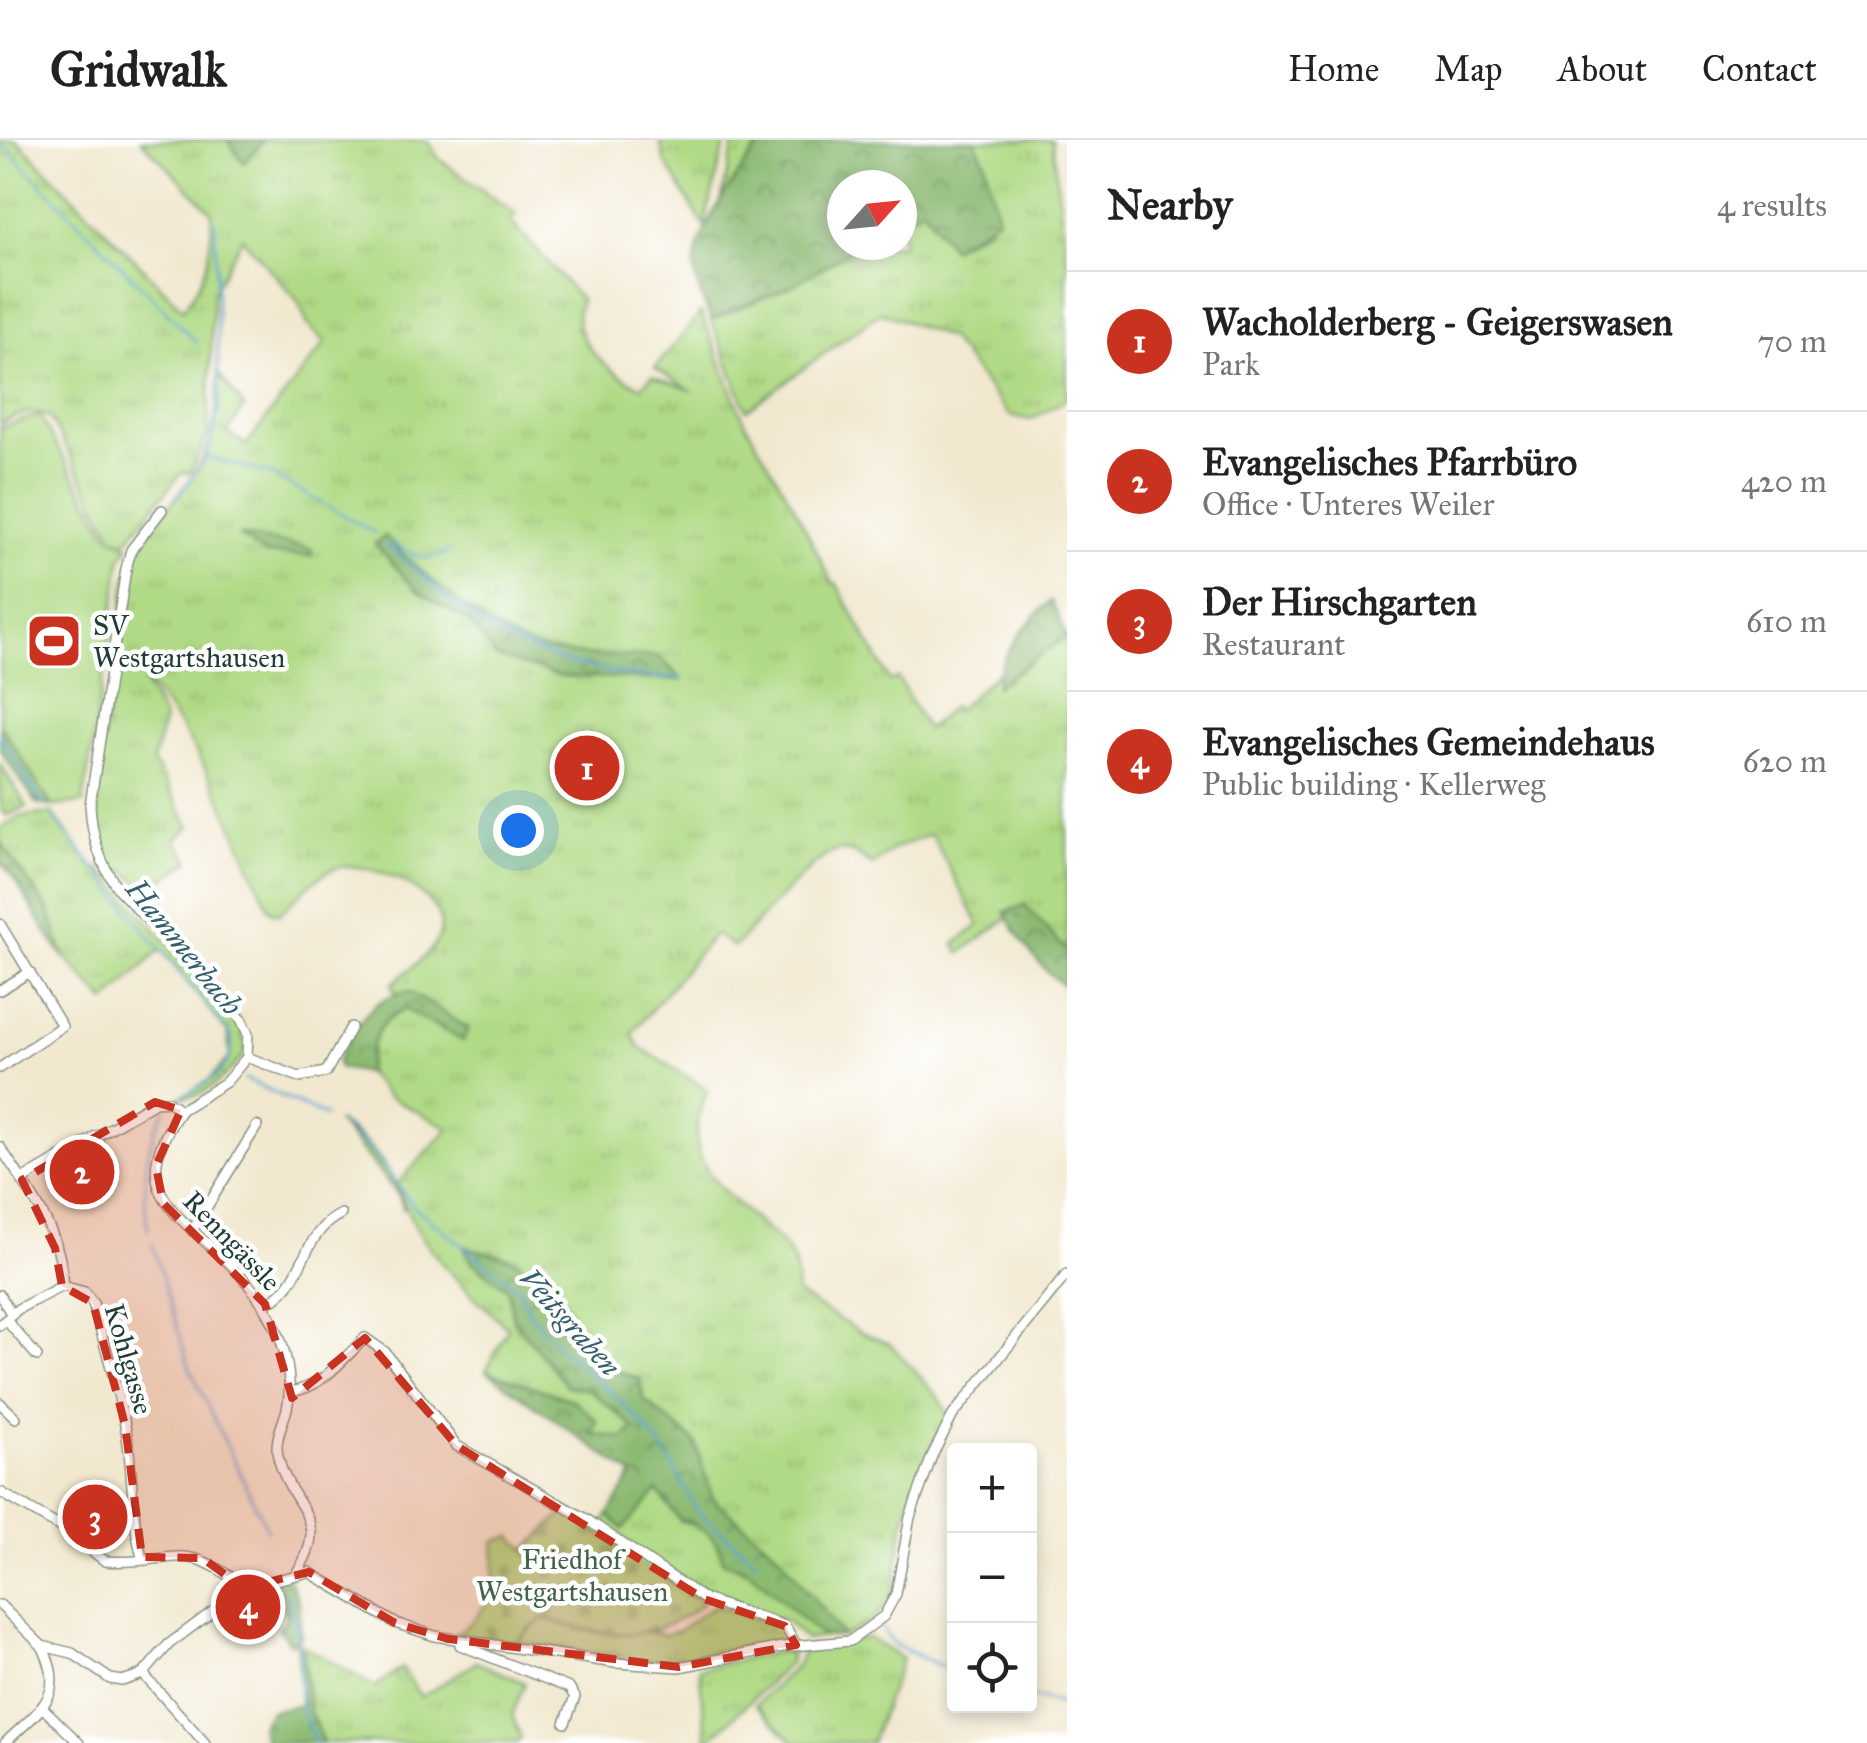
<!DOCTYPE html>
<meta charset="utf-8">
<style>
body{margin:0;font-family:"IM FELL Great Primer",serif;background:#f6f6f6;color:#222}
.controls{position:absolute;right:30px;bottom:30px;display:grid;overflow:hidden;border-radius:10px;box-shadow:0 5px 15px #0003}
.controls button{width:90px;height:90px;display:grid;place-items:center;padding:0;border:0;border-bottom:2px solid #e0e0e0;background:#fff;color:#222;font:50px sans-serif}
.compass{position:absolute;left:827px;top:30px;width:90px;height:90px;border-radius:50%;background:#fff;box-shadow:0 5px 15px #0003;rotate:63deg}
.you{position:absolute;left:518px;top:690px;width:35px;height:35px;margin:-25px;border:8px solid #fff;border-radius:50%;background:#1a73e8;box-shadow:0 0 0 15px #1a73e833}
.badge{display:grid;place-items:center;width:65px;height:65px;border-radius:50%;background:#c8321e;color:#fff;font-size:32px;font-weight:700}
.pin{position:absolute;translate:-50% -50%;border:5px solid #fff;box-shadow:0 2px 10px #0006}
.list{margin:0;padding:0;list-style:none}
h2{display:flex;justify-content:space-between;align-items:center;height:130px;margin:0;padding:0 40px;font-size:42px}
h2 small{font-size:32px;font-weight:400;color:#767676}
.list li{display:grid;grid-template-columns:65px 1fr auto;gap:30px;align-items:center;box-sizing:border-box;height:140px;padding:0 40px;border-top:2px solid #e0e0e0}
.list b{display:block;font-size:38px;white-space:nowrap}
.list p{margin:0;font-size:32px;white-space:nowrap;color:#767676}
.list em{font-size:32px;font-style:normal;color:#767676}
.icon{flex:none;width:55px;height:55px;fill:none;stroke:currentColor;stroke-width:2;stroke-linecap:round;stroke-linejoin:round}
.map{position:relative;flex:none;width:1067px;height:1603px;overflow:hidden}
header{display:flex;align-items:center;gap:60px;box-sizing:border-box;height:140px;padding:0 50px;background:#fff;border-bottom:2px solid #e0e0e0}
header strong{font-size:48px}
nav{display:flex;gap:55px;margin-inline-start:auto;font-size:35px}
main{display:flex}
aside{flex:1;background:#fff}
.map>svg:first-child{display:block}
.grass{fill:url(#grass-tufts);stroke:#688c5c;stroke-width:2.5}
.forest{fill:url(#forest-crowns);stroke:#567c53;stroke-width:2.5}
.cemetery{fill:url(#cemetery-stones);stroke:#688c5c;stroke-width:2.5}
.garden{fill:#b0da85;stroke:#688c5c;stroke-width:2.5}
.lines{fill:none;stroke-linecap:round;stroke-linejoin:round}
.stream{stroke:#5aa2d1;stroke-width:2.5}
.minor-casing{stroke:#889282;stroke-width:12}
.minor{stroke:#fff;stroke-width:9}
.marked{fill:#c8321e;fill-opacity:0.2;stroke:#c8321e;stroke-width:8;stroke-dasharray:20 12;stroke-linejoin:round}
.labels{text-anchor:middle;dominant-baseline:central;stroke-width:9;stroke-linejoin:round;paint-order:stroke}
.poi-label{font-size:28px;fill:#1f3d34;stroke:#fff;text-anchor:start}
.street-label{font-size:28px;fill:#1f3d34;stroke:#fff}
.park-label{font-size:28px;fill:#436448;stroke:#fff}
.water-label{font-size:30px;font-style:italic;fill:#34606b;stroke:#fff}
</style>
<header>
<strong>Gridwalk</strong>
<nav><a>Home</a><a>Map</a><a>About</a><a>Contact</a></nav>
</header>
<main>
<div class="map">
<svg width="1067" height="1603" viewBox="0 0 1067 1603">
<defs>
<pattern id="grass-tufts" width="24" height="20" patternUnits="userSpaceOnUse" patternTransform="scale(2.5)"><rect width="24" height="20" fill="#b0da85"/><path d="M3 7l-1-3M5 7V3M7 7l1-3M15 17l-1-3M17 17v-4M19 17l1-3" fill="none" stroke="#97bc73"/></pattern>
<pattern id="forest-crowns" width="20" height="18" patternUnits="userSpaceOnUse" patternTransform="scale(2.5)"><rect width="20" height="18" fill="#8cba72"/><path d="M2 6a3 3 0 1 1 6 0M12 15a3 3 0 1 1 6 0" fill="none" stroke="#72985e"/></pattern>
<pattern id="cemetery-stones" width="16" height="16" patternUnits="userSpaceOnUse" patternTransform="scale(2.5)"><rect width="16" height="16" fill="#b0da85"/><path d="M2 7V4a2 2 0 0 1 4 0v3zM10 15v-3a2 2 0 0 1 4 0v3z" fill="#97bc73"/></pattern>
</defs>
<rect width="100%" height="100%" fill="#fff"/>
<filter id="ink" filterUnits="userSpaceOnUse"><feTurbulence type="fractalNoise" baseFrequency=".01" numOctaves="2"/><feDisplacementMap in="SourceGraphic" scale="20" xChannelSelector="R" yChannelSelector="G"/><feConvolveMatrix kernelMatrix="1 2 1 2 8 2 1 2 1" color-interpolation-filters="sRGB"/></filter>
<filter id="wash" filterUnits="userSpaceOnUse"><feTurbulence type="fractalNoise" baseFrequency=".0048" numOctaves="4" result="noise"/><feDisplacementMap in="SourceGraphic" scale="40" xChannelSelector="R" yChannelSelector="G"/><feGaussianBlur stdDeviation="2.25" result="paint"/><feColorMatrix in="noise" values="0 0 0 0 0 0 0 0 0 0 0 0 0 0 0 0 0 1.4 0 .05"/><feComposite in="paint" operator="in"/></filter>
<g filter="url(#wash)">
<rect width="100%" height="100%" fill="#f1e8cf"/>
<g class="grass">
<path d="M0 0H17L183 169C209 136 211 113 212 72L141 0H427L440 20 516 74 510 80 581 160C564 197 610 233 641 247L652 236 693 251 655 228 701 173 745 283 795 368 833 444 836 443 890 541 898 538 927 590 953 566 955 572 998 532 997 545 1067 496V839L1011 776 960 813 955 804 979 785 931 694 893 709 872 725C861 717 851 708 836 711 814 716 753 787 734 807L714 794 632 893 639 907 708 950C676 1018 716 1044 763 1087 774 1097 789 1108 794 1122 797 1132 796 1144 797 1154L861 1193 890 1204 939 1258 949 1276C930 1308 915 1341 906 1376 890 1433 911 1467 843 1496L779 1414 713 1359 694 1302 643 1259 640 1239 595 1224 564 1160 472 1122 508 1149 513 1180 633 1287 623 1298 591 1294 575 1261 486 1231 508 1188C465 1149 411 1102 398 1043L449 988 387 956 367 933C370 904 377 883 401 866L392 844C406 831 435 813 440 793 450 754 365 716 333 729 314 737 294 761 279 774L270 770C233 691 205 604 143 540L164 579 153 622 190 687 175 700 190 721 147 751 125 730 114 737C82 667 102 610 114 537L121 536C121 500 118 447 136 414 178 339 219 339 218 233L244 267 227 293 246 305 326 202 308 185 298 161 242 98 213 152 208 294 190 333H181L126 402 113 397 51 279C31 266 20 274 0 284Z"/>
<path d="M660 0H726L704 86 664 20Z"/>
<path d="M735 0H763L721 61Z"/>
<path d="M974 0H1052L1067 123V259L1030 280 1009 275 949 198 881 172 747 270 711 180 791 146 860 105H902V80L923 68 951 108 990 87 984 20Z"/>
<path d="M0 624 27 667 7 675 0 670Z"/>
<path d="M52 673 94 729 100 728 240 882 246 912C231 931 208 959 181 957L208 941 230 917 228 893 161 809 106 862 63 815 49 770 0 702V688L19 677Z"/>
<path d="M657 1351 681 1381C705 1385 718 1398 723 1421L751 1432 823 1497 806 1500 787 1481 702 1453 603 1386 608 1375 623 1388Z"/>
<path d="M714 1465 781 1486 788 1500 655 1522 515 1502 544 1478C568 1486 591 1491 616 1493 631 1494 652 1489 664 1495L678 1491Z"/>
<path d="M867 1497 902 1519 871 1603H795L755 1565 797 1525 802 1511Z"/>
<path d="M302 1505 375 1547 402 1528 421 1557 476 1522 525 1543 512 1575 521 1598 516 1603H323L309 1569Z"/>
<path d="M787 1510 791 1515 789 1523 707 1602 699 1529Z"/>
</g>
<g class="forest">
<path d="M227 0H264L244 23Z"/>
<path d="M763 0H974L984 20 998 78 952 108 923 68 902 80V45H842V105H860L791 146 711 180C706 165 697 149 695 134 690 95 741 31 763 0Z"/>
<path d="M238 395 305 407 311 409 312 416 265 414Z"/>
<path d="M385 396C415 428 493 496 534 507 574 518 619 516 659 516L682 540 559 536 496 517 469 482 416 450 375 404Z"/>
<path d="M1051 461 1067 496 996 546C1000 513 1027 482 1051 461Z"/>
<path d="M0 584 52 666 37 664 0 610Z"/>
<path d="M0 702 49 770 63 815C38 787 27 750 0 722Z"/>
<path d="M1025 765 1067 811V847C1045 835 1016 795 1005 772Z"/>
<path d="M408 851 468 888 463 901 405 869C376 881 370 903 367 933L339 928 337 922C353 890 369 857 408 851Z"/>
<path d="M337 981C371 1001 396 1033 404 1071L399 1056Z"/>
<path d="M463 1106 515 1119 564 1160 595 1224 640 1239 643 1259 695 1302 713 1359 779 1414 843 1496 823 1497 751 1432 723 1421C718 1398 705 1385 681 1381L657 1351 623 1389 608 1375 633 1335 486 1231 575 1261 597 1281 592 1294 623 1298 633 1287 590 1250 567 1246 513 1180 508 1149 472 1122Z"/>
<path d="M289 1439 299 1463 301 1497 290 1504 279 1488 287 1479 278 1451 268 1445Z"/>
<path d="M297 1502 302 1505 309 1569 323 1603H266L261 1587 270 1571 302 1565Z"/>
</g>
<path class="cemetery" d="M566 1371 703 1463C652 1505 604 1498 544 1478L513 1503 454 1494C491 1476 497 1441 494 1402L512 1396 526 1410Z"/>
<path class="garden" d="M39 275 107 394 129 406 121 418 107 517 110 523 105 527 83 663 52 666 0 584V288Z"/>
<g class="lines">
<g class="stream">
<path d="M0 2 197 203"/>
<path d="M210 318 270 334 375 393"/>
<path d="M175 361 207 317 219 270 215 82"/>
<path d="M392 402C413 417 427 424 450 411"/>
<path d="M385 405C419 428 446 461 481 484 531 518 621 540 681 538"/>
<path d="M0 596 43 665"/>
<path d="M51 674 231 896C236 931 206 943 180 957"/>
<path d="M245 939 325 976"/>
<path d="M340 983 378 1017 414 1067 520 1150 529 1172 551 1200 624 1264 659 1303 699 1373 756 1421"/>
<path d="M148 1090C142 1049 143 1006 165 970"/>
<path d="M152 1102 188 1224 267 1390"/>
<path d="M288 1454 299 1495 300 1564 315 1603"/>
<path d="M881 1487 895 1505 954 1532"/>
<path d="M1030 1556 1067 1565"/>
</g>
</g>
</g>
<g filter="url(#ink)">
<g class="lines">
<g class="minor-casing">
<g id="minor">
<path d="M0 784 62 886 0 928"/>
<path d="M0 850 30 832"/>
<path d="M247 917 299 937 326 932 351 887"/>
<path d="M181 970C124 1051 176 1072 231 1125 254 1148 270 1171 281 1201 288 1221 292 1249 287 1269 282 1287 273 1302 279 1321 292 1368 332 1379 297 1432"/>
<path d="M95 996 103 1012 98 1047"/>
<path d="M0 1007C25 1045 66 1098 62 1146L85 1152 93 1163C104 1203 117 1244 125 1285 134 1329 130 1374 142 1417"/>
<path d="M22 1040 155 962 167 961 181 970 226 942 247 917 248 894 241 879 119 750C100 724 92 698 90 665L126 429 131 410 162 370"/>
<path d="M192 1091 257 986"/>
<path d="M0 1155 12 1175"/>
<path d="M265 1164C306 1146 300 1093 341 1074"/>
<path d="M6 1180 37 1216"/>
<path d="M0 1185 18 1169 62 1146"/>
<path d="M289 1252C321 1249 343 1219 365 1198L385 1212 457 1306 586 1379 704 1459 785 1486 796 1505"/>
<path d="M0 1263 16 1278"/>
<path d="M0 1352 62 1388 105 1421C171 1426 184 1396 244 1448L309 1432 395 1483 435 1496 615 1523 679 1527 782 1507 850 1501 884 1476 896 1454 910 1377 932 1316 953 1275 1067 1134"/>
<path d="M0 1465 42 1506 72 1513 110 1539 122 1541 143 1534"/>
<path d="M460 1505 569 1548 575 1557 565 1583"/>
<path d="M42 1567 79 1603"/>
<path d="M5 1603C39 1570 68 1556 42 1506"/>
<path d="M205 1603 143 1534 169 1504 244 1448"/>
</g>
</g>
<use href="#minor" class="minor"/>
</g>
</g>
<path class="marked" d="M155 962 181 970 156 1026 163 1063 265 1164 292 1258 365 1198 457 1306 704 1459 785 1486 796 1505 679 1527 448 1499 395 1483 309 1432 244 1448 202 1418 142 1417 125 1285 93 1163 62 1146 55 1108 22 1040Z"/>
<defs>
<g id="stadium-square" transform="scale(2.875)"><rect x="-9" y="-9" width="18" height="18" rx="4" fill="#c8321e" stroke="#fff"/><path d="M0-5a6.5 5 0 1 0 0 10a6.5 5 0 1 0 0-10ZM-3.5-1.8h7v3.6h-7Z" fill="#fff"/></g>
</defs>
<g fill-rule="evenodd">
<use href="#stadium-square" x="54" y="501"/>
</g>
<g class="labels">
<g class="poi-label">
<text x="93" y="485">SV<tspan x="93" dy="32">Westgartshausen</tspan></text>
</g>
<g class="street-label">
<text transform="translate(232 1101) rotate(46)">Renngässle</text>
<text transform="translate(129 1219) rotate(74)">Kohlgasse</text>
</g>
<g class="park-label">
<text x="572" y="1419">Friedhof<tspan x="572" dy="32">Westgartshausen</tspan></text>
</g>
<g class="water-label">
<text transform="translate(184 807) rotate(51)">Hammerbach</text>
<text transform="translate(570 1182) rotate(48)">Veitsgraben</text>
</g>
</g>
</svg>
<div class="controls">
<button>+</button>
<button>−</button>
<button><svg class="icon" aria-label="locate" viewBox="0 0 24 24"><circle cx="12" cy="12" r="6"/><path d="M12 2v4M12 18v4M2 12h4M18 12h4"/></svg></button>
</div>
<svg class="compass" viewBox="-18 -18 36 36"><path d="M0-13l5 13h-10z" fill="#e53935"/><path d="M0 13l5-13h-10z" fill="#767676"/></svg>
<div class="you"></div>
<div class="pin badge" style="left:587px;top:628px">1</div>
<div class="pin badge" style="left:82px;top:1032px">2</div>
<div class="pin badge" style="left:95px;top:1377px">3</div>
<div class="pin badge" style="left:248px;top:1467px">4</div>
</div>
<aside>
<h2>Nearby<small>4 results</small></h2>
<ul class="list">
<li><span class="badge">1</span><div><b>Wacholderberg - Geigerswasen</b><p>Park</p></div><em>70 m</em></li>
<li><span class="badge">2</span><div><b>Evangelisches Pfarrbüro</b><p>Office · Unteres Weiler</p></div><em>420 m</em></li>
<li><span class="badge">3</span><div><b>Der Hirschgarten</b><p>Restaurant</p></div><em>610 m</em></li>
<li><span class="badge">4</span><div><b>Evangelisches Gemeindehaus</b><p>Public building · Kellerweg</p></div><em>620 m</em></li>
</ul>
</aside>
</main>
